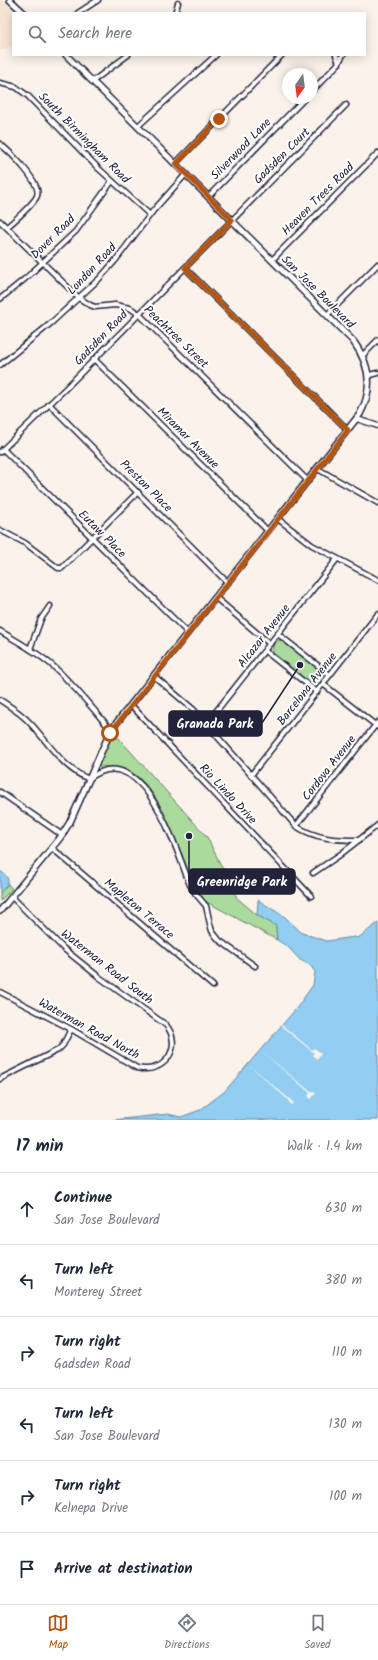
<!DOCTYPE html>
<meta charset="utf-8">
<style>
body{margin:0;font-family:Kalam,sans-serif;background:#f6f6f7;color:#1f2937}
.compass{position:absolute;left:282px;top:68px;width:36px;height:36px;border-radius:50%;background:#fff;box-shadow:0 2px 10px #0003;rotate:194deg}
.stop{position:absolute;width:12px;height:12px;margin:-9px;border:3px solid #b45309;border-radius:50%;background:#fff}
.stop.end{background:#b45309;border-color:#fff;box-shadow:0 1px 4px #0008}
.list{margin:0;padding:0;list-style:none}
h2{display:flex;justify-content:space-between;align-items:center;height:52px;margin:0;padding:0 16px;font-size:17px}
h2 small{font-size:13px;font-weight:400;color:#747a83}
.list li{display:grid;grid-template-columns:26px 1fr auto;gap:12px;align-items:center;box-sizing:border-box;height:72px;padding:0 16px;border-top:1px solid #e0e1e3}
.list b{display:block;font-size:15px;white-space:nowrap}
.list p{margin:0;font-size:13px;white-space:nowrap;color:#747a83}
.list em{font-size:13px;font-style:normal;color:#747a83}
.icon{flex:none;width:22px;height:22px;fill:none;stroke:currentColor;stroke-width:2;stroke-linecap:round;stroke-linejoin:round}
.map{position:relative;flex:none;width:378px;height:1120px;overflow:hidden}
.search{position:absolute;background:#fff;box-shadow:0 2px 10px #0003;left:12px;right:12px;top:12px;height:44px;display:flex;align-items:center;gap:10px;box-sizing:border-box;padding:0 14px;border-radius:0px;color:#747a83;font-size:15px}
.sheet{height:484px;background:#fff}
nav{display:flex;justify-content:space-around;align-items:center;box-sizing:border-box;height:56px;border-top:1px solid #e0e1e3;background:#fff;font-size:11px;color:#747a83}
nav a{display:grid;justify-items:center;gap:2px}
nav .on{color:#b45309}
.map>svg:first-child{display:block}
.built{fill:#f6e4d3}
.green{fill:#abdb9c;stroke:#667e6c}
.water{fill:#91cef1;stroke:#6589a8}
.pier{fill:#fbf3eb}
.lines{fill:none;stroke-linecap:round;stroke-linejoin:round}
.minor-casing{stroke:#22223b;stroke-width:7}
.tertiary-casing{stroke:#22223b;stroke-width:8}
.minor{stroke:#fff;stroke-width:4}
.tertiary{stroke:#fff;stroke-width:5}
.route{stroke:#b45309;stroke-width:5}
.labels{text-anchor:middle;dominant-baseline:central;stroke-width:4;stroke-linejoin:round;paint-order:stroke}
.street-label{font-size:12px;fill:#22223b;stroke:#fff}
.leader{fill:none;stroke:#22223b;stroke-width:1.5}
.callout-dot{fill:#22223b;stroke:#fff;stroke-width:1.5}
.callout{fill:#22223b;stroke:#22223b;stroke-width:1.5}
.callout-label{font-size:13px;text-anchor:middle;font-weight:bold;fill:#fff}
</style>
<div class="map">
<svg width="378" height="1120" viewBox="0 0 378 1120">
<rect width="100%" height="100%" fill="#fbf3eb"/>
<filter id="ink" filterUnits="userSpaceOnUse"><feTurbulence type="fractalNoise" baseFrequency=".025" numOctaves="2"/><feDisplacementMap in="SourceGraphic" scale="8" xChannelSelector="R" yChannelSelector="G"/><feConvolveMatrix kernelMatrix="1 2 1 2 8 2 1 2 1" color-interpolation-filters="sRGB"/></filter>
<g filter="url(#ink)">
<path class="built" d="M0 0H2L16 13H13V46L0 51Z"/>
<g class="green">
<path d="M281 640 324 673C324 683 318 686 310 683L273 653C272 646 273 641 281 640Z"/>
<path d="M115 734 207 837 237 898 257 915 276 926 277 940 205 901C175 863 165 757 99 767 100 755 109 743 115 734Z"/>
<path d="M8 884 12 889 0 901V893Z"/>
</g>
<g class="water">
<path d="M0 871C13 879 8 884 0 893Z"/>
<path d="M258 900 285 917 302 933 327 941 354 937 358 938 378 923V1120H113L168 1114 181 1117 200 1110 224 1092 295 1010 313 985 315 972 310 965 300 960 288 947 277 940 276 926 257 915Z"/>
</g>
<g class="pier">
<path d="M282 1025 312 1050 314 1048 321 1053 317 1059 313 1055 314 1053 281 1026Z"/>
<path d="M260 1050 311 1092 313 1091 316 1093 311 1099 308 1096 310 1093Z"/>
<path d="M248 1064 294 1103 292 1105 288 1101V1100Z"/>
</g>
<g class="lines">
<g class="minor-casing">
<g id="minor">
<path d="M78 13 98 0"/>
<path d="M175 13 178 3"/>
<path d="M336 55 339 63"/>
<path d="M93 81 128 55"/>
<path d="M0 83 16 87 28 96 98 168 150 215"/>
<path d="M312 91 338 64 343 55"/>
<path d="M138 126 216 55"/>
<path d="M0 144C10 152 42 183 37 196 34 203 14 221 7 227"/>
<path d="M175 164 282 55"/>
<path d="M208 197 305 98"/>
<path d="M0 221 79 298 90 305 95 307 115 305 130 308 139 314 308 481"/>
<path d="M272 260 378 153"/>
<path d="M185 268 348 430"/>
<path d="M0 299 26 278 76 231 112 181"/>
<path d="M327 315 378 264"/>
<path d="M363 355 378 340"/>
<path d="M94 359 268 531"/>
<path d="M0 365 50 324 99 279 115 261 153 211 186 174"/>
<path d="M369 375 378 373"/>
<path d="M49 404 228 583"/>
<path d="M357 419 378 426"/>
<path d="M3 449 188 633"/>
<path d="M0 452 66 388 346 105"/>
<path d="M318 469 378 503"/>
<path d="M278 519 312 545 378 580"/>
<path d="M0 530 25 543 58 568H62L138 492"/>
<path d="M216 598 270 644"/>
<path d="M0 631C18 642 38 652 54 667 75 686 93 709 111 730"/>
<path d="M278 634 330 675"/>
<path d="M30 649 41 619 50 606"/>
<path d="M265 651 317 692"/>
<path d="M154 676 194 710 296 826C316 839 336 840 359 840"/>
<path d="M323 684 378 727"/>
<path d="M0 700C11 707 21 713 30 723 48 742 63 769 89 779 143 736 177 852 190 885L195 893 206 906 210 924 212 931 219 940 255 966"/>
<path d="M131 705 311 896"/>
<path d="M206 724 337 559"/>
<path d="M251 775 378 614"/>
<path d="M0 792 62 835"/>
<path d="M296 826 378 722"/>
<path d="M52 848 213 986"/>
<path d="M313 873 341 854 378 825"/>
<path d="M0 992 71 1029 137 1068C164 1075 184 1047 166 1025L99 977 64 949 12 897"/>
<path d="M0 1079 58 1050 63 1045 71 1029"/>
</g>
</g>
<g class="tertiary-casing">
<g id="tertiary">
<path d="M10 0 24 13"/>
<path d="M0 911 60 838 70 822 111 730 360 414C374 388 370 364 353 341L66 55"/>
</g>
</g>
<use href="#minor" class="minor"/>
<use href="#tertiary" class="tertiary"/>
</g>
</g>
<g class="lines" filter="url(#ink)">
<path class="route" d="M110 733 348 430 185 268 232 220 176 164 219 119"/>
</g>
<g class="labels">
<g class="street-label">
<text transform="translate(84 138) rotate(45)">South Birmingham Road</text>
<text transform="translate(241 149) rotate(-46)">Silverwood Lane</text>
<text transform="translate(282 156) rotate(-45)">Gadsden Court</text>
<text transform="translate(318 199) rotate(-45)">Heaven Trees Road</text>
<text transform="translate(53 237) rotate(-45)">Dover Road</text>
<text transform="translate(92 269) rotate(-47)">London Road</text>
<text transform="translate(318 292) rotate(45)">San Jose Boulevard</text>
<text transform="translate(176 337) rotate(44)">Peachtree Street</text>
<text transform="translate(101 338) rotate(-46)">Gadsden Road</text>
<text transform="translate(188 438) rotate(45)">Miramar Avenue</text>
<text transform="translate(146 486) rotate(45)">Preston Place</text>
<text transform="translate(102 534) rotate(45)">Eutaw Place</text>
<text transform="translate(264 636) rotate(-52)">Alcazar Avenue</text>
<text transform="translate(307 689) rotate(-52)">Barcelona Avenue</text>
<text transform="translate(329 768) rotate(-52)">Cordova Avenue</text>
<text transform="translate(228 794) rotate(47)">Rio Lindo Drive</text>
<text transform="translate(139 909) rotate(40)">Mapleton Terrace</text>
<text transform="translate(107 967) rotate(38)">Waterman Road South</text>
<text transform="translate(89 1029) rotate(29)">Waterman Road North</text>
</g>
</g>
<path class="leader" d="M300 665L262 723M189 836L189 882"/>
<g class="callout-dot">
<circle cx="300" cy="665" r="4"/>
<circle cx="189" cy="836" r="4"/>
</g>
<g class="callout">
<rect x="169" y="711" width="93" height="25" rx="4"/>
<rect x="189" y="869" width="106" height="25" rx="4"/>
</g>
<g class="callout-label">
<text x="215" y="728">Granada Park</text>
<text x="242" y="886">Greenridge Park</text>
</g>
</svg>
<svg class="compass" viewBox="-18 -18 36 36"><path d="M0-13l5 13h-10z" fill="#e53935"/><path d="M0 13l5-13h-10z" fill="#747a83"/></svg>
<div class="stop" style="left:110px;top:733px"></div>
<div class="stop end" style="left:219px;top:119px"></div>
<div class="search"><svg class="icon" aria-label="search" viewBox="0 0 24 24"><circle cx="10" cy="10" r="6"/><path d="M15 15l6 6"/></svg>Search here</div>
</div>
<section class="sheet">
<h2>17 min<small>Walk · 1.4 km</small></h2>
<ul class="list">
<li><svg class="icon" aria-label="ahead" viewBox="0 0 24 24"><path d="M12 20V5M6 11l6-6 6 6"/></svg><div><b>Continue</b><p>San Jose Boulevard</p></div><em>630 m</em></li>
<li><svg class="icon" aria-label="left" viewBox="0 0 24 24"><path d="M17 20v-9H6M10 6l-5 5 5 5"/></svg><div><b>Turn left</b><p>Monterey Street</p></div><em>380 m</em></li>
<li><svg class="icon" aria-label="right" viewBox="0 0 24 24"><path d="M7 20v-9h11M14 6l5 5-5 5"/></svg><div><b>Turn right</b><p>Gadsden Road</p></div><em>110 m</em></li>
<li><svg class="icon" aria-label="left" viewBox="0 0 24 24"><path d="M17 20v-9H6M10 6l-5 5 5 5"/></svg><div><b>Turn left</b><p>San Jose Boulevard</p></div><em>130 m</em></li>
<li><svg class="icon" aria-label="right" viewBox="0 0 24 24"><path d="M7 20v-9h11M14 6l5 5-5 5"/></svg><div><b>Turn right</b><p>Kelnepa Drive</p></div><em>100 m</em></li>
<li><svg class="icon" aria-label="arrive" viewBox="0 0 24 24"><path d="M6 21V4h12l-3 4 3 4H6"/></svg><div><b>Arrive at destination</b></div></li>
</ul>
</section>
<nav>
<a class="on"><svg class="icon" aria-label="map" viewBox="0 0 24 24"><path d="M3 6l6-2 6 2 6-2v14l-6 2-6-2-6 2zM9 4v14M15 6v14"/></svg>Map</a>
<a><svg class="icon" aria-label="directions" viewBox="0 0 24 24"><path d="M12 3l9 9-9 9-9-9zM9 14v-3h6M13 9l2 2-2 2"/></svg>Directions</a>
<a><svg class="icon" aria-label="saved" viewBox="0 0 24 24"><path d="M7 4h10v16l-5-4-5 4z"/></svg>Saved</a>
</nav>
